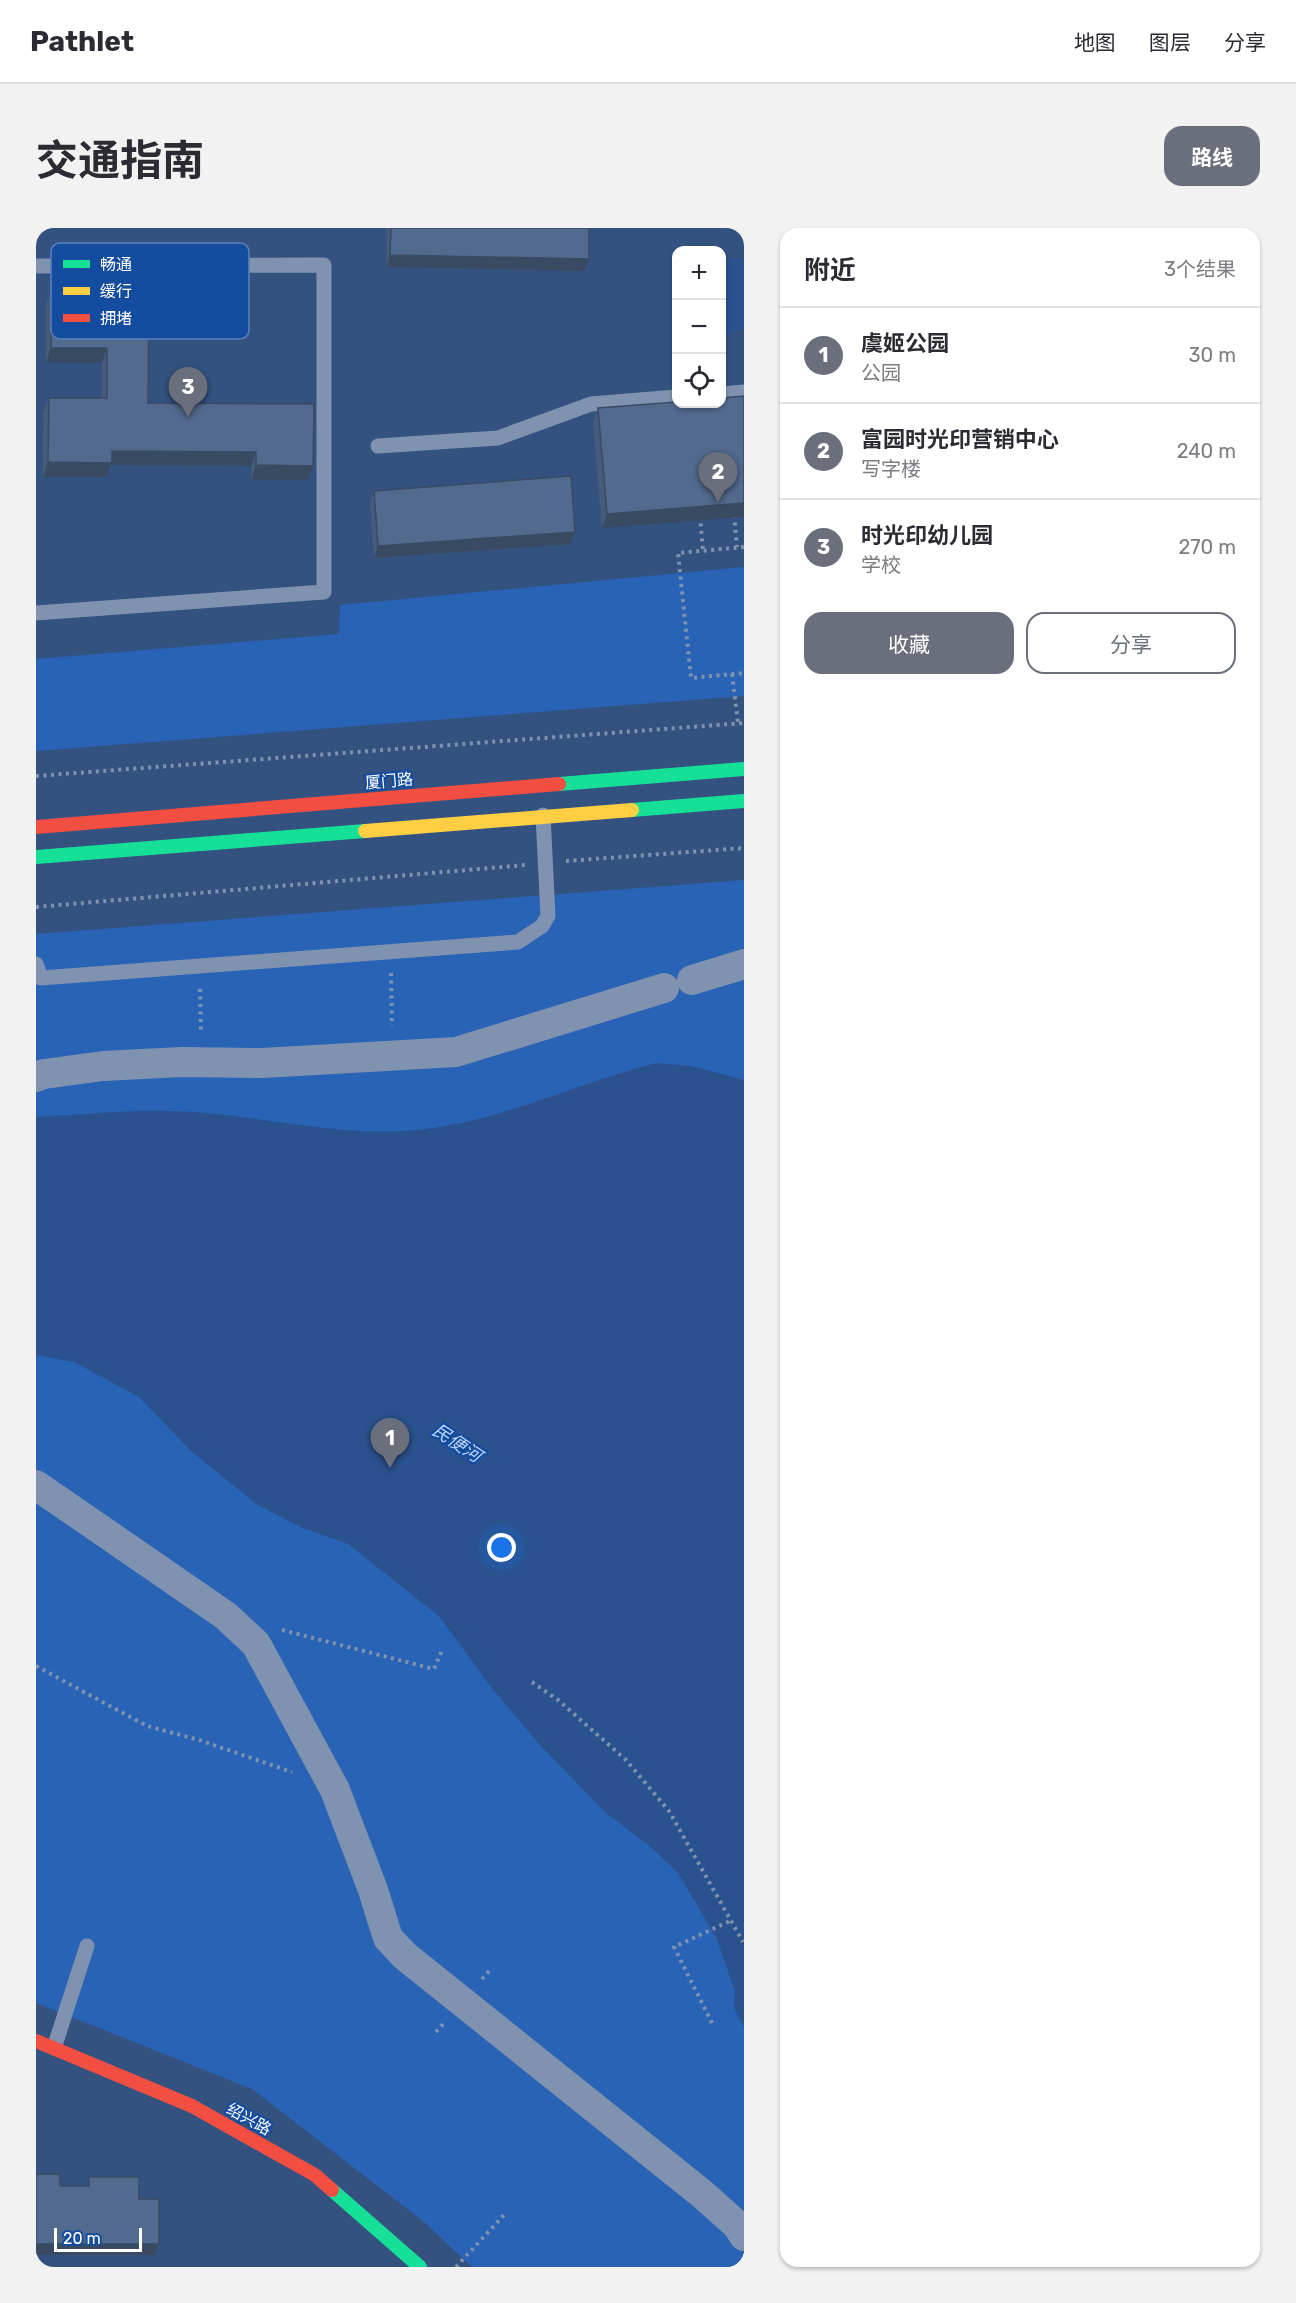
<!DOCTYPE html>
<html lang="zh">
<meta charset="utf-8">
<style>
body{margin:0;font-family:Rubik,"Noto Sans SC",sans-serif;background:#f2f2f3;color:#2b2b33}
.controls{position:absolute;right:18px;top:18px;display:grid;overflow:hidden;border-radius:12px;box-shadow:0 2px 4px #0004}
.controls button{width:54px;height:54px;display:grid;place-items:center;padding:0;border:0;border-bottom:2px solid #e1e1e2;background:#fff;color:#2b2b33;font:30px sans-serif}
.scale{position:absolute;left:18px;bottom:15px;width:88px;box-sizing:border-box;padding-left:6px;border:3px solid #fff;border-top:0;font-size:16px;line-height:21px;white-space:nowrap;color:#fff;-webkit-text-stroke:4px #144c9f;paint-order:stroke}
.you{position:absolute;left:466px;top:1320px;width:21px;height:21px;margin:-15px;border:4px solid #fff;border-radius:50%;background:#1a73e8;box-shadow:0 0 0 9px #1a73e833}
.badge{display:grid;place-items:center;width:39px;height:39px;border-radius:50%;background:#6a6f7b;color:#fff;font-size:20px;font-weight:700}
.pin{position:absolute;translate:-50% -50px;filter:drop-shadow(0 2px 3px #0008)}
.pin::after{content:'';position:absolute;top:32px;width:21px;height:18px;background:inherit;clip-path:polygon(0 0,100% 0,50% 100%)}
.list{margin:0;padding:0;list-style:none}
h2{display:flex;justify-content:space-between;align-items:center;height:78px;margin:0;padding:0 24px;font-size:26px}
h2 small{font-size:20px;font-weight:400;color:#7c7c81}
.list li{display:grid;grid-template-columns:39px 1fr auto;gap:18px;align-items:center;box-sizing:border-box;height:96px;padding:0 24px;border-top:2px solid #e1e1e2}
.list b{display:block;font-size:22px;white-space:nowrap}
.list p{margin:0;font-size:20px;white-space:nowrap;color:#7c7c81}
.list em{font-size:20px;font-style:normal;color:#7c7c81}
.actions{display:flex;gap:12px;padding:18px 24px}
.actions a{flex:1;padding:14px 0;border:2px solid #6a6f7b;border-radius:18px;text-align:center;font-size:21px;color:#6a6f7b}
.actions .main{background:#6a6f7b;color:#fff}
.icon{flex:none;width:33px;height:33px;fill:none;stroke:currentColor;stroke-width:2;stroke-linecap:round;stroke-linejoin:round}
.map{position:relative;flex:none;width:708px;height:2039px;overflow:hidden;border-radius:18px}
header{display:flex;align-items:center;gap:36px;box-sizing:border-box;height:84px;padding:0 30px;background:#fff;border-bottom:2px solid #e1e1e2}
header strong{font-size:28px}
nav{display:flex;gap:33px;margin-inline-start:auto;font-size:21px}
.intro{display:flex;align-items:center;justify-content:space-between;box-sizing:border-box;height:144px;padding:0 36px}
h1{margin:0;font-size:42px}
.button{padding:15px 27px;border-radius:18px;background:#6a6f7b;color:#fff;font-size:21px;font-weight:700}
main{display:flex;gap:36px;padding:0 36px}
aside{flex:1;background:#fff;border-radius:18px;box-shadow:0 2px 4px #0004}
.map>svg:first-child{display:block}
.green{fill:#2963b5}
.water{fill:#2a528e}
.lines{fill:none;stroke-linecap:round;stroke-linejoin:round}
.path{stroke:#7f93b0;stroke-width:4;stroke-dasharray:3 4.5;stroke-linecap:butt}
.lane{stroke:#7f93b0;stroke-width:15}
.street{stroke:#7f93b0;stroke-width:30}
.fast{stroke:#16e098;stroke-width:14}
.slow{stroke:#ffcf43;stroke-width:14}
.jam{stroke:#f24e42;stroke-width:14}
.wall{fill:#475b7a}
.shaded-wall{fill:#394a63}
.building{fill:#526a8e;stroke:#394a63;stroke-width:1.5}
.labels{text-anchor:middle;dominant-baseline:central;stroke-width:4.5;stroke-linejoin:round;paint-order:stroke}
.street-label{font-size:16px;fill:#fff;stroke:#144c9f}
.water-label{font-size:18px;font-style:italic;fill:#b9d5fa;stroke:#144c9f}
.key{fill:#144c9f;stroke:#5a82bc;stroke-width:1.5}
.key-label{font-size:16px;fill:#fff}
</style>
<header>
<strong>Pathlet</strong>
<nav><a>地图</a><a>图层</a><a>分享</a></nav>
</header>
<div class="intro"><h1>交通指南</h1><a class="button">路线</a></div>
<main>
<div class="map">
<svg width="708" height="2039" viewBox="0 0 708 2039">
<rect width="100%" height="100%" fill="#345280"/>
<g class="green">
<path d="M708 339V468L0 523V431L303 406 304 377Z"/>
<path d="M708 652V2039H436L387 1993 216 1861 0 1775V706Z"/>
</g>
<g class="water">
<path d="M686 31H708V102C700 102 694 107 686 108Z"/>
<path d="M620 835 655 838 708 852V1799L698 1780 699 1763 680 1709 642 1645 616 1620 570 1585 505 1518 454 1458 404 1389 312 1316 267 1300 220 1276 154 1222 103 1169 38 1134 0 1127V889C43 887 88 882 131 883 214 884 297 910 380 902 462 894 540 856 620 835Z"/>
</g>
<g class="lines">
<g class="path">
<path d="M698 287 701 319"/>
<path d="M664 288 667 323"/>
<path d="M708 319 642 325 655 450 708 445"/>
<path d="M696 446 702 495"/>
<path d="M0 548 708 495"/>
<path d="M530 633 708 620"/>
<path d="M0 679 489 637"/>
<path d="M355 745 356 798"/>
<path d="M164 761 165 804"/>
<path d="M246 1402 398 1441 407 1420"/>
<path d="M0 1438 111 1498 163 1512 256 1544"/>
<path d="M496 1454 522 1472 590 1532 633 1583 707 1714"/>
<path d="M446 1751 455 1741"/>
<path d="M676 1795 638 1719 696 1692"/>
<path d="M400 1804 408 1795"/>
<path d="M420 2039 468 1987"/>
</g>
<g class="lane">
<path d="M0 38 288 37V364L0 385"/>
<path d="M686 166 708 164"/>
<path d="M342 218 462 210 555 176 640 169"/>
<path d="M0 736 5 750 482 714 506 698 512 688 507 587"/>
<path d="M18 1820 51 1718"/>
</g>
<g class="street">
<path d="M656 752 708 736"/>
<path d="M0 849 8 846 67 838 146 834 226 835 420 824 628 760"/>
<path d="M0 1257 190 1388 220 1416 299 1562 337 1662 352 1710 369 1728 665 1965 701 1997 708 2008"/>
</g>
<g class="fast">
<path d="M523 556 708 541"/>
<path d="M596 582 708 573"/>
<path d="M0 629 329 603"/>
<path d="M296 1962 384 2039"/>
</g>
<path class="slow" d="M329 603 596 582"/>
<g class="jam">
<path d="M0 599 523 556"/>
<path d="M0 1813 156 1878 279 1947 296 1962"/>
</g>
</g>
<g class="wall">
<path d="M351 0H553L548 43 350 39Z"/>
<path d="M16 62 113 63 112 175 278 176 272 252H215V238L75 237 71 249H7V184L13 170H66V135L10 134V76Z"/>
<path d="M640 174 566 300 557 195 562 180Z"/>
<path d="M338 263 535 316 338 330 334 274Z"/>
</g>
<g class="shaded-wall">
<path d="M354 27 553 31 548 43 350 39Z"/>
<path d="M15 120H71L66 135 10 134Z"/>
<path d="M76 223 220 224 215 238 75 237 71 249H7L12 234Z"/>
<path d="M220 237 277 238 272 252H215Z"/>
<path d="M708 275V289L566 300 571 286Z"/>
<path d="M539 304 535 316 338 330 342 318Z"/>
<path d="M0 2016H123L119 2027H0Z"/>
</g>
<g class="building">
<path d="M355 0H553V31L354 27Z"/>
<path d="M16 62 113 63 112 175 278 176 277 238 220 237V224L76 223V235L12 234 13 170H71V120H15Z"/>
<path d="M708 168V275L571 286 562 180 640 174V176H686V170Z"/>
<path d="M535 248 539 304 342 318 338 263Z"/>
<path d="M0 1946H24V1958H53V1949H103V1971H123V2016H0Z"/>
</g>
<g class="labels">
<g class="street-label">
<text transform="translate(353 553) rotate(-5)">厦门路</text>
<text transform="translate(213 1891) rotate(29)">绍兴路</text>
</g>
<g class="water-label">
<text transform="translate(421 1215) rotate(33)">民便河</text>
</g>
</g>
<rect x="15" y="15" width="198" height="96" rx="9" class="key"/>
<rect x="27" y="32" width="27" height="8" fill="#16e098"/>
<rect x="27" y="59" width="27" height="8" fill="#ffcf43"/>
<rect x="27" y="86" width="27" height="8" fill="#f24e42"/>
<g class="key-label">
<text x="64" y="42">畅通</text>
<text x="64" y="69">缓行</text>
<text x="64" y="96">拥堵</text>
</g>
</svg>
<div class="controls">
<button>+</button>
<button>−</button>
<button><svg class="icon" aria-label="locate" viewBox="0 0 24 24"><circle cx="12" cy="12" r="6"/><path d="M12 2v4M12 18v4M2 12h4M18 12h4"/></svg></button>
</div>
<div class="scale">20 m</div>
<div class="you"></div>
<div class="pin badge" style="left:354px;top:1240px">1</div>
<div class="pin badge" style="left:682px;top:274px">2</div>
<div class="pin badge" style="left:152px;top:189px">3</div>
</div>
<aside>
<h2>附近<small>3个结果</small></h2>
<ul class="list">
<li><span class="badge">1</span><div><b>虞姬公园</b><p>公园</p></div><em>30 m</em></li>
<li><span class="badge">2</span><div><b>富园时光印营销中心</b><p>写字楼</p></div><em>240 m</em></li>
<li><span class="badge">3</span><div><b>时光印幼儿园</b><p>学校</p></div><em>270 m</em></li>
</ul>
<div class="actions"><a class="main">收藏</a><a>分享</a></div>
</aside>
</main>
